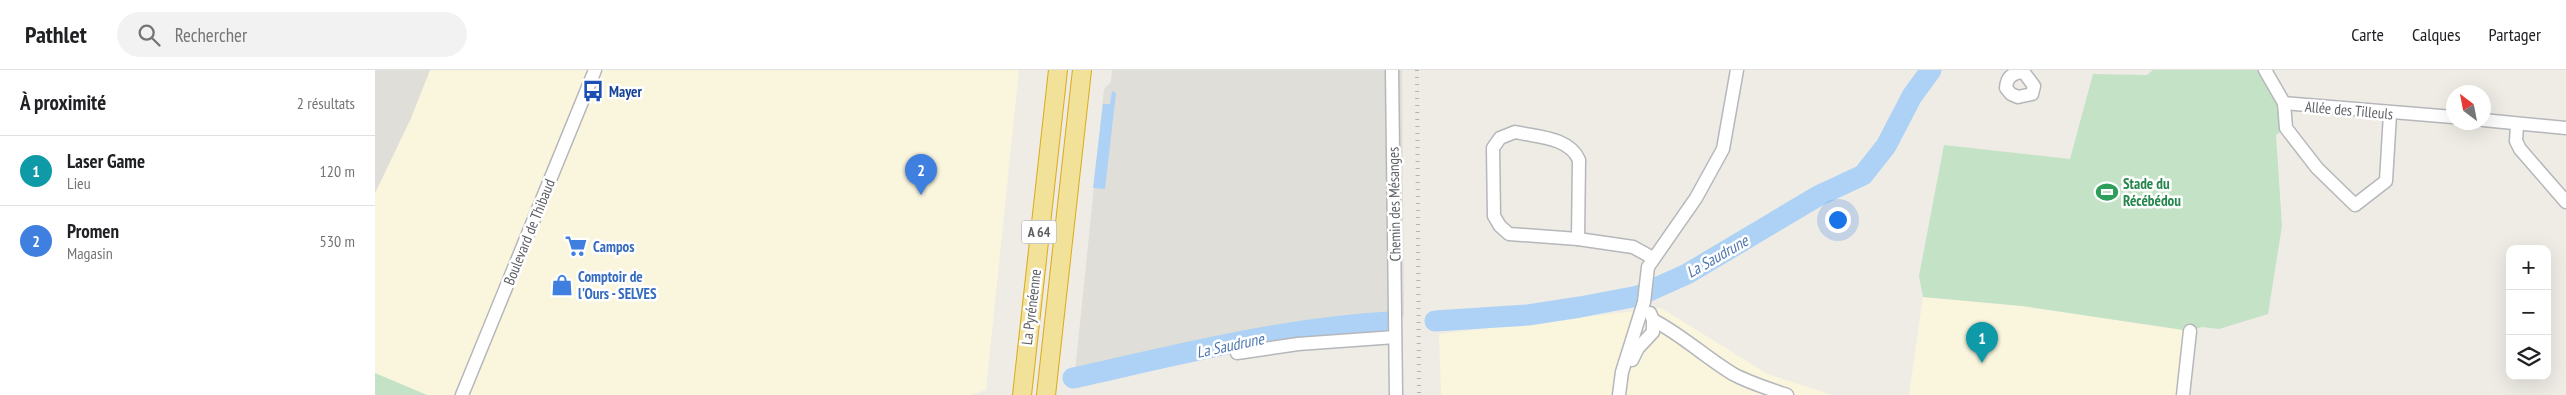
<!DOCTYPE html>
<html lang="fr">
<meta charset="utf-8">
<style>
body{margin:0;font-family:"PT Sans Narrow",sans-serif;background:#f2f2f2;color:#202124}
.controls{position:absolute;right:15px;bottom:15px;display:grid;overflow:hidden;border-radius:10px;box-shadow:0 5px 20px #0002}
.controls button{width:45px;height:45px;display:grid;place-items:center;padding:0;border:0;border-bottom:1px solid #e0e0e0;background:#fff;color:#202124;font:25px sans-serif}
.compass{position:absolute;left:2071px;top:15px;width:45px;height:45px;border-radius:50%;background:#fff;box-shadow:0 5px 20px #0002;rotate:328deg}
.you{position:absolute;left:1462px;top:149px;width:18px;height:18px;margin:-12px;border:4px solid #fff;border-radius:50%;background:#1a73e8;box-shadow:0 0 0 8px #1a73e833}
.badge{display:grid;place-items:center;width:32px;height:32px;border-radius:50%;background:#0b8043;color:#fff;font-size:16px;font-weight:700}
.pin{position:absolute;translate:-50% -41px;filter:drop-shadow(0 1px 2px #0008)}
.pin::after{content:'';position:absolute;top:26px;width:18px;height:15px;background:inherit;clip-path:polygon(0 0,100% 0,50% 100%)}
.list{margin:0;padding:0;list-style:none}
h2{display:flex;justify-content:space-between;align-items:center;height:65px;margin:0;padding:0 20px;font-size:21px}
h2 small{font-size:16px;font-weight:400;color:#757577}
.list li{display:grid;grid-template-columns:32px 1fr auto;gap:15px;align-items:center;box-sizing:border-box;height:70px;padding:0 20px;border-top:1px solid #e0e0e0}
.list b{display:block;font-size:19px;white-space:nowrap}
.list p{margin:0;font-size:16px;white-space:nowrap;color:#757577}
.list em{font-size:16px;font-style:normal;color:#757577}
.icon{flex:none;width:28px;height:28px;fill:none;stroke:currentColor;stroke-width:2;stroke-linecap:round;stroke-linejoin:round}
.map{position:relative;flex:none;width:2191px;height:325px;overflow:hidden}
header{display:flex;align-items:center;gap:30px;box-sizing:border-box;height:70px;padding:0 25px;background:#fff;border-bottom:1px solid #e0e0e0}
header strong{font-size:24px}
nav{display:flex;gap:28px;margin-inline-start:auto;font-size:18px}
.search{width:350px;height:45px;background:#f2f2f2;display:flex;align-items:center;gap:12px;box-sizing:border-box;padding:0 18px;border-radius:28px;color:#757577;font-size:19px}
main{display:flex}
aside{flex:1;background:#fff}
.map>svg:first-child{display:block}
.commercial{fill:#faf5dd}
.industrial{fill:#dfded9}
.green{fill:#c4e2c6}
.water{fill:#add2f6}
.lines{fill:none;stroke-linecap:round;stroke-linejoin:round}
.river{stroke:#add2f6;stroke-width:21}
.minor-casing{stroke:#b5b7ba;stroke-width:15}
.highway-casing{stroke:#dbaa18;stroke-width:20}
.minor{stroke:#fff;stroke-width:12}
.highway{stroke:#f2e198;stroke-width:18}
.rail{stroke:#b3b3b4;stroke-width:4;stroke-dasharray:1 6;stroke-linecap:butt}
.labels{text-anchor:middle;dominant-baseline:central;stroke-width:5;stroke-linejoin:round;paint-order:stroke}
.shield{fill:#fff;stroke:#8e8f92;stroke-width:1}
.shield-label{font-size:14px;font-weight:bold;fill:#5d5f64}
.transit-label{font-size:15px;font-weight:bold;fill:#164399;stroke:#fff;text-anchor:start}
.street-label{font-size:15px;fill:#5d5f64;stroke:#fff}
.leisure-label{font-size:15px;font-weight:bold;fill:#27864d;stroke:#fff;text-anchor:start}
.shop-label{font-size:15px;font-weight:bold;fill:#366cbe;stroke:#fff;text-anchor:start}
.water-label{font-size:16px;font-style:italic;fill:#4f78af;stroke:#fff}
</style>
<header>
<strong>Pathlet</strong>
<div class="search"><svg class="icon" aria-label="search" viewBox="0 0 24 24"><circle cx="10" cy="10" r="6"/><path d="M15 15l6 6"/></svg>Rechercher</div>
<nav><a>Carte</a><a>Calques</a><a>Partager</a></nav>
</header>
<main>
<aside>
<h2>À proximité<small>2 résultats</small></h2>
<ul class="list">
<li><span class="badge" style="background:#0f9aa8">1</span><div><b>Laser Game</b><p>Lieu</p></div><em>120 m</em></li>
<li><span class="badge" style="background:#3f7fe0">2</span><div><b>Promen</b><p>Magasin</p></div><em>530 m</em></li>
</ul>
</aside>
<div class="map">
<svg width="2191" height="325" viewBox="0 0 2191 325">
<rect width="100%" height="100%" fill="#eeece5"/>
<g class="commercial">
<path d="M55 0H644L611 320 596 325H0V123L36 48Z"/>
<path d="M1548 227 1647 236 1815 261 1808 325H1534Z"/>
<path d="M1286 238 1393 304 1457 325H1066L1064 264Z"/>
</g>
<g class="industrial">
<path d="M0 0H55L36 48 0 123Z"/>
<path d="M737 0H1027L1029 246 996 244 942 249 838 267 700 302 729 19 736 12Z"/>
</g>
<g class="green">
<path d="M1778 0H1889L1909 33 1911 58 1901 65 1907 156 1893 244 1844 259 1827 257 1815 261 1647 236 1548 227 1544 206 1569 75 1695 89 1718 4 1772 5Z"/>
<path d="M0 303 52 325H0Z"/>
</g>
<path class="water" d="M737 21 741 23 730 119 718 118 728 34H735Z"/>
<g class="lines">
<g class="river">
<path d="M1060 251 1153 245 1205 237 1263 226 1312 204 1443 126 1488 105 1511 76 1537 26 1556 0"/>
<path d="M698 308C802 285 906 258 1014 252"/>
</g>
<g class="minor-casing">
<g id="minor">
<path d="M1017 0 1021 325"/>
<path d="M1890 0 1909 33 2078 47"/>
<path d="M1645 2 1650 4 1659 16 1657 24 1643 27 1636 24 1631 18C1632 8 1635 5 1645 2Z"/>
<path d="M1909 33 1911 58 1942 98 1980 135 2011 111 2015 44"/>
<path d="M2108 50 2191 58"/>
<path d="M2142 55 2141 71 2145 79 2191 132"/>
<path d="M1140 62C1162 67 1194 67 1204 90L1203 169 1134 164 1125 156 1119 146 1118 78 1125 68Z"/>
<path d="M1203 169 1258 177 1278 188"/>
<path d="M1278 250C1307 265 1330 287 1358 304 1375 313 1394 319 1412 325"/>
<path d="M862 283 923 274 1020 267"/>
<path d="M1257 290 1263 278 1278 262V250L1275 243"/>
<path d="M87 325 220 0"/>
<path d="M1244 325 1247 302 1269 232 1273 197 1321 128 1348 79 1362 0"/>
<path d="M1808 325 1815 261"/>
</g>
</g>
<g class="highway-casing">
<g id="highway">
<path d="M647 325 683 0"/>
<path d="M671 325 707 0"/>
</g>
</g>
<use href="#minor" class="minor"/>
<use href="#highway" class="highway"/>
<path class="rail" d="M1042 0 1044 325"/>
</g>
<defs>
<g id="bus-bare" transform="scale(1.725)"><path d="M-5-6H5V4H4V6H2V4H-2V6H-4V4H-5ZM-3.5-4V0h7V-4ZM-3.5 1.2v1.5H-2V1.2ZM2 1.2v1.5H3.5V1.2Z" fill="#1a4fb4" stroke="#fff" stroke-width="2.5" paint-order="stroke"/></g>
<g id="stadium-bare" transform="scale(1.725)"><path d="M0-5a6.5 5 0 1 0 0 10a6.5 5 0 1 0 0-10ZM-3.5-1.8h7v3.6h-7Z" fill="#2e9e5b" stroke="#fff" stroke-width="2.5" paint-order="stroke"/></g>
<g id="supermarket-bare" transform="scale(1.725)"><path d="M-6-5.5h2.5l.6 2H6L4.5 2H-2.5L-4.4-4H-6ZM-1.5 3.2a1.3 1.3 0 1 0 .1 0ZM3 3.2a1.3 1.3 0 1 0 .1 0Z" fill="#3f7fe0" stroke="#fff" stroke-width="2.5" paint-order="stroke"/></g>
<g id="shop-bare" transform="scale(1.725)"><path d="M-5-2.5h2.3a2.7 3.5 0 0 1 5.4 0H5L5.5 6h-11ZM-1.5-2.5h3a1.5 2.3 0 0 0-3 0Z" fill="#3f7fe0" stroke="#fff" stroke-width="2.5" paint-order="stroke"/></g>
</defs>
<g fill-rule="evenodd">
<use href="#bus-bare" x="218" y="21"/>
<use href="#stadium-bare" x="1732" y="122"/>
<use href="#supermarket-bare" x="201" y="176"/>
<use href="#shop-bare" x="187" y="215"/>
</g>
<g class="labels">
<rect class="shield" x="646.5" y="150.5" width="35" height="23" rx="4"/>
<g class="shield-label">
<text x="664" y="162">A 64</text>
</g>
<g class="transit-label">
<text x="234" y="21">Mayer</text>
</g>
<g class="street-label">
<text transform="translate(1974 40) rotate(5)">Allée des Tilleuls</text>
<text transform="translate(1019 134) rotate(-91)">Chemin des Mésanges</text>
<text transform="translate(154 162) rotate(-68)">Boulevard de Thibaud</text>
<text transform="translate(656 237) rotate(-83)">La Pyrénéenne</text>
</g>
<g class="leisure-label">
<text x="1748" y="113">Stade du<tspan x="1748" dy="17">Récébédou</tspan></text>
</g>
<g class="shop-label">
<text x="218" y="176">Campos</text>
<text x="203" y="206">Comptoir de<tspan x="203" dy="17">l'Ours - SELVES</tspan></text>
</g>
<g class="water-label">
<text transform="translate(1342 186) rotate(-30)">La Saudrune</text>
<text transform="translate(855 275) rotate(-12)">La Saudrune</text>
</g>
</g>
</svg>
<div class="controls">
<button>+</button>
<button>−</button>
<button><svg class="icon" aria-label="layers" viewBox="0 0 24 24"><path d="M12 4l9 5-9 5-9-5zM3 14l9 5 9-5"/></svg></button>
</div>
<svg class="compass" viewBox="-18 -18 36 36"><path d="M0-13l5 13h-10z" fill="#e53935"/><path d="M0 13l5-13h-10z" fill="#757577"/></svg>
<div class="you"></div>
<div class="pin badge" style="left:1607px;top:293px;background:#0f9aa8">1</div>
<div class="pin badge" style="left:546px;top:125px;background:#3f7fe0">2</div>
</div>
</main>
